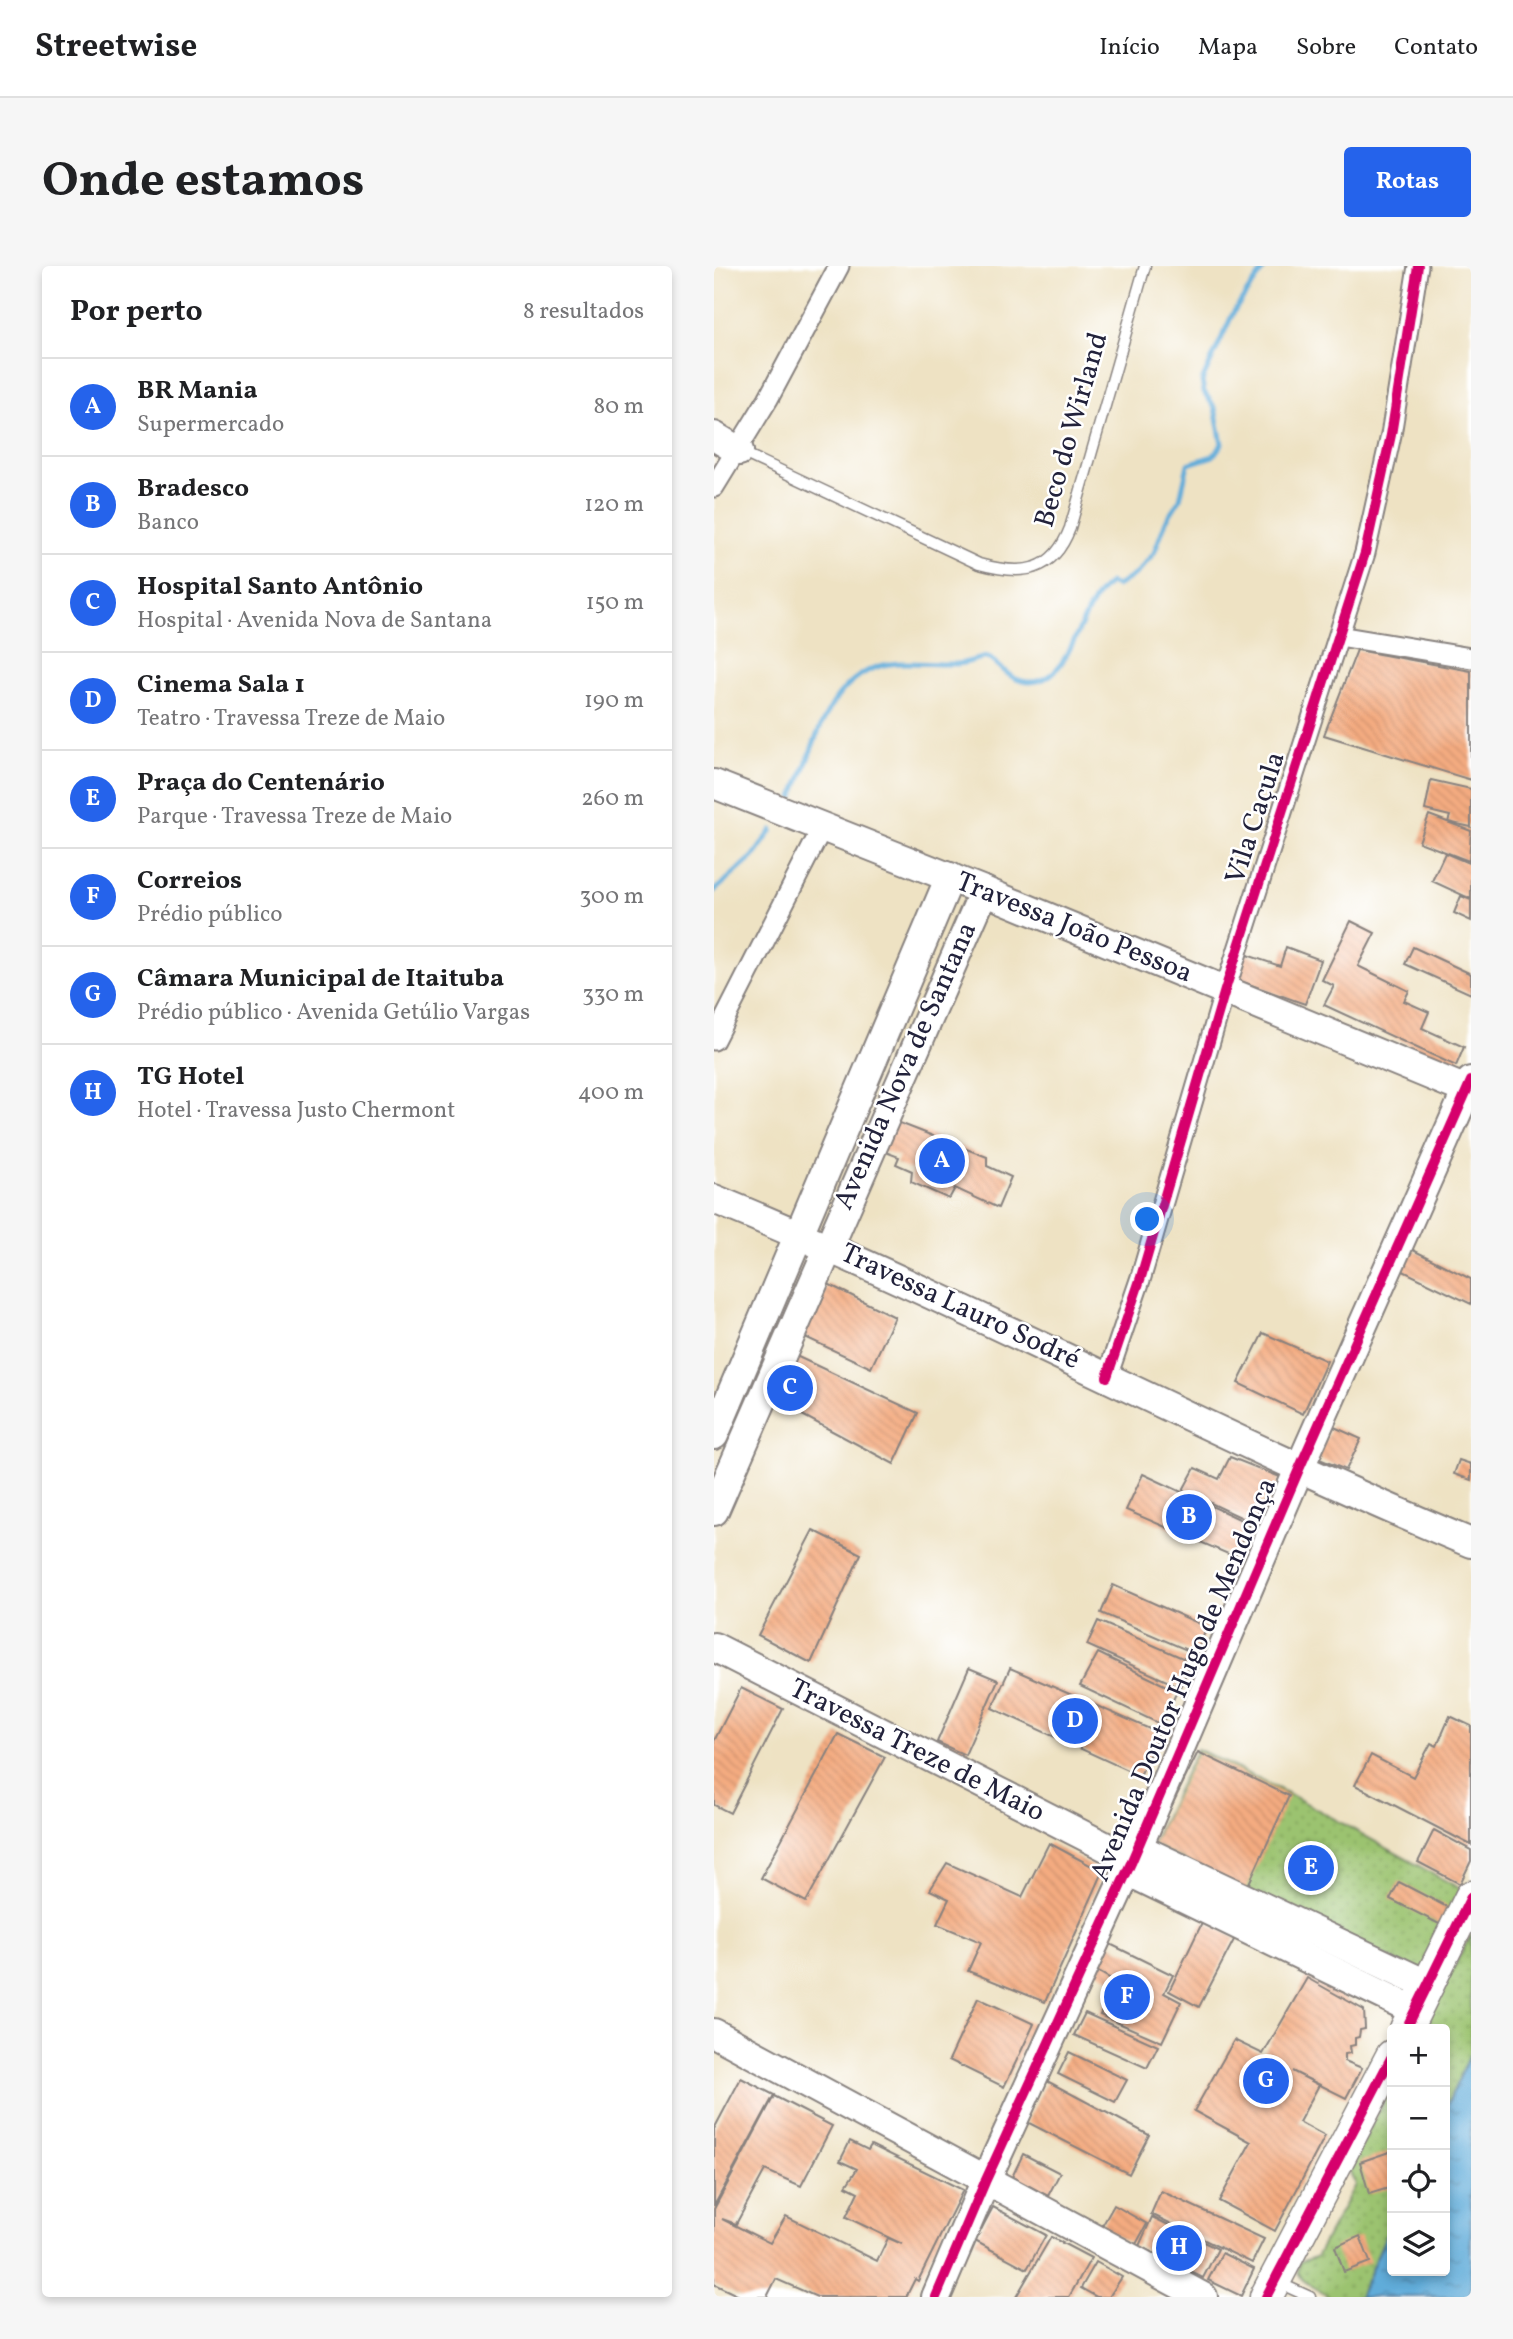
<!DOCTYPE html>
<html lang="pt">
<meta charset="utf-8">
<style>
body{margin:0;font-family:Vollkorn,serif;background:#f6f6f6;color:#202124}
.controls{position:absolute;right:21px;bottom:21px;display:grid;overflow:hidden;border-radius:7px;box-shadow:0 4px 10px #0003}
.controls button{width:63px;height:63px;display:grid;place-items:center;padding:0;border:0;border-bottom:2px solid #e0e0e0;background:#fff;color:#202124;font:35px sans-serif}
.you{position:absolute;left:434px;top:954px;width:24px;height:24px;margin:-18px;border:5px solid #fff;border-radius:50%;background:#1a73e8;box-shadow:0 0 0 10px #1a73e833}
.badge{display:grid;place-items:center;width:46px;height:46px;border-radius:50%;background:#2563eb;color:#fff;font-size:23px;font-weight:700}
.pin{position:absolute;translate:-50% -50%;border:4px solid #fff;box-shadow:0 2px 7px #0006}
.list{margin:0;padding:0;list-style:none}
h2{display:flex;justify-content:space-between;align-items:center;height:91px;margin:0;padding:0 28px;font-size:30px}
h2 small{font-size:23px;font-weight:400;color:#757577}
.list li{display:grid;grid-template-columns:46px 1fr auto;gap:21px;align-items:center;box-sizing:border-box;height:98px;padding:0 28px;border-top:2px solid #e0e0e0}
.list b{display:block;font-size:26px;white-space:nowrap}
.list p{margin:0;font-size:23px;white-space:nowrap;color:#757577}
.list em{font-size:23px;font-style:normal;color:#757577}
.icon{flex:none;width:38px;height:38px;fill:none;stroke:currentColor;stroke-width:2;stroke-linecap:round;stroke-linejoin:round}
.map{position:relative;flex:none;width:757px;height:2031px;overflow:hidden;border-radius:7px}
header{display:flex;align-items:center;gap:42px;box-sizing:border-box;height:98px;padding:0 35px;background:#fff;border-bottom:2px solid #e0e0e0}
header strong{font-size:33px}
nav{display:flex;gap:38px;margin-inline-start:auto;font-size:24px}
.intro{display:flex;align-items:center;justify-content:space-between;box-sizing:border-box;height:168px;padding:0 42px}
h1{margin:0;font-size:49px}
.button{padding:18px 32px;border-radius:7px;background:#2563eb;color:#fff;font-size:24px;font-weight:700}
main{display:flex;gap:42px;padding:0 42px}
aside{flex:1;background:#fff;border-radius:7px;box-shadow:0 4px 10px #0003}
.map>svg:first-child{display:block}
.park{fill:url(#park-dots);stroke:#5e7255;stroke-width:2}
.water{fill:url(#water-ripples);stroke:#42678a;stroke-width:2}
.lines{fill:none;stroke-linecap:round;stroke-linejoin:round}
.stream{stroke:#61acd9;stroke-width:5}
.building{fill:url(#building-back-hatch)}
.lane-casing{stroke:#88827f;stroke-width:13}
.street-casing{stroke:#88827f;stroke-width:23}
.secondary-casing{stroke:#88827f;stroke-width:32}
.primary-casing{stroke:#88827f;stroke-width:35}
.lane{stroke:#fff;stroke-width:10}
.street{stroke:#fff;stroke-width:19}
.secondary{stroke:#fff;stroke-width:28}
.primary{stroke:#fff;stroke-width:32}
.cycleway-casing{stroke:#fff;stroke-width:15}
.cycleway{stroke:#d6006c;stroke-width:10}
.labels{text-anchor:middle;dominant-baseline:central;stroke-width:5;stroke-linejoin:round;paint-order:stroke}
.street-label{font-size:28px;fill:#22223b;stroke:#fff}
</style>
<header>
<strong>Streetwise</strong>
<nav><a>Início</a><a>Mapa</a><a>Sobre</a><a>Contato</a></nav>
</header>
<div class="intro"><h1>Onde estamos</h1><a class="button">Rotas</a></div>
<main>
<aside>
<h2>Por perto<small>8 resultados</small></h2>
<ul class="list">
<li><span class="badge">A</span><div><b>BR Mania</b><p>Supermercado</p></div><em>80 m</em></li>
<li><span class="badge">B</span><div><b>Bradesco</b><p>Banco</p></div><em>120 m</em></li>
<li><span class="badge">C</span><div><b>Hospital Santo Antônio</b><p>Hospital · Avenida Nova de Santana</p></div><em>150 m</em></li>
<li><span class="badge">D</span><div><b>Cinema Sala 1</b><p>Teatro · Travessa Treze de Maio</p></div><em>190 m</em></li>
<li><span class="badge">E</span><div><b>Praça do Centenário</b><p>Parque · Travessa Treze de Maio</p></div><em>260 m</em></li>
<li><span class="badge">F</span><div><b>Correios</b><p>Prédio público</p></div><em>300 m</em></li>
<li><span class="badge">G</span><div><b>Câmara Municipal de Itaituba</b><p>Prédio público · Avenida Getúlio Vargas</p></div><em>330 m</em></li>
<li><span class="badge">H</span><div><b>TG Hotel</b><p>Hotel · Travessa Justo Chermont</p></div><em>400 m</em></li>
</ul>
</aside>
<div class="map">
<svg width="757" height="2031" viewBox="0 0 757 2031">
<defs>
<pattern id="park-dots" width="8" height="8" patternUnits="userSpaceOnUse" patternTransform="scale(1.75)"><rect width="8" height="8" fill="#9bc36f"/><path d="M2 2h.1M6 6h.1" fill="none" stroke="#85a761" stroke-width="1.8" stroke-linecap="round"/></pattern>
<pattern id="water-ripples" width="26" height="14" patternUnits="userSpaceOnUse" patternTransform="scale(1.75)"><rect width="26" height="14" fill="#61acd9"/><path d="M2 4q2-2 4 0t4 0M15 11q2-2 4 0t4 0" fill="none" stroke="#508cb1"/></pattern>
<pattern id="building-back-hatch" width="6" height="6" patternUnits="userSpaceOnUse" patternTransform="scale(1.75)"><rect width="6" height="6" fill="#f4ab80"/><path d="M-1 5l2 2M0 0l6 6M5-1l2 2" fill="none" stroke="#d19370"/></pattern>
</defs>
<rect width="100%" height="100%" fill="#fff"/>
<filter id="ink" filterUnits="userSpaceOnUse"><feTurbulence type="fractalNoise" baseFrequency=".0143" numOctaves="2"/><feDisplacementMap in="SourceGraphic" scale="14" xChannelSelector="R" yChannelSelector="G"/><feConvolveMatrix kernelMatrix="1 2 1 2 8 2 1 2 1" color-interpolation-filters="sRGB"/></filter>
<filter id="wash" filterUnits="userSpaceOnUse"><feTurbulence type="fractalNoise" baseFrequency=".00686" numOctaves="4" result="noise"/><feDisplacementMap in="SourceGraphic" scale="28" xChannelSelector="R" yChannelSelector="G"/><feGaussianBlur stdDeviation="1.57" result="paint"/><feColorMatrix in="noise" values="0 0 0 0 0 0 0 0 0 0 0 0 0 0 0 0 0 1.4 0 .05"/><feComposite in="paint" operator="in"/></filter>
<g filter="url(#wash)">
<rect width="100%" height="100%" fill="#eee2c3"/>
<g class="park">
<path d="M483 1483 577 1529 750 1625 707 1707 437 1579Z"/>
<path d="M757 1668V1787L731 1843V1763H708Z"/>
<path d="M678 1820V1956L645 2031H615L589 2014 584 2006 585 1996 602 1991 641 1919 635 1903Z"/>
</g>
<path class="water" d="M757 1787V2031H645L678 1956V2005H731V1843Z"/>
<g class="lines">
<g class="stream">
<path d="M79 531C100 485 110 417 166 400 188 394 218 399 241 398 251 398 262 393 273 391 285 398 294 412 308 415 359 426 363 337 396 317L403 320 423 307 440 287 452 255 466 233 474 198 499 190 508 178 501 142 490 126 488 115 520 45 552 0"/>
<path d="M0 625 39 591 58 564"/>
</g>
</g>
<g id="blocks">
<g class="building">
<path d="M643 384 757 405V514L610 469Z"/>
<path d="M717 514 757 523V561L734 556 736 550 711 544Z"/>
<path d="M715 549 757 565 755 595 705 576Z"/>
<path d="M731 587 757 598V633L718 615Z"/>
<path d="M747 630 757 634V655L740 647Z"/>
<path d="M637 655 661 667 644 700 695 725 690 735 715 746 708 762 750 781 742 800 610 739 620 720 608 714Z"/>
<path d="M572 681 607 694 591 738 526 715 523 708 530 688 566 700Z"/>
<path d="M699 681 757 708V728L691 698Z"/>
<path d="M178 854 273 891V900L297 911 284 942 241 922 235 933 197 916 198 905 182 898 185 891 166 884Z"/>
<path d="M693 981 757 1013V1038L683 1002Z"/>
<path d="M114 1018 181 1051 157 1102 89 1070Z"/>
<path d="M549 1067 613 1095 589 1148 524 1117Z"/>
<path d="M82 1090 204 1147 180 1198 62 1135Z"/>
<path d="M618 1160 647 1173 632 1204 603 1192Z"/>
<path d="M516 1191 566 1211 555 1235 550 1233 539 1257 469 1224 481 1202 505 1213Z"/>
<path d="M745 1194 757 1198V1214L740 1208Z"/>
<path d="M429 1208 536 1258 521 1291 412 1244Z"/>
<path d="M99 1264 147 1288 97 1397 44 1369Z"/>
<path d="M399 1319 493 1361 482 1388 387 1347Z"/>
<path d="M384 1355 478 1396 466 1421 373 1379Z"/>
<path d="M384 1387 463 1425 448 1459 366 1420Z"/>
<path d="M255 1402 284 1414 251 1489 223 1476Z"/>
<path d="M296 1402 445 1467 426 1510 278 1442Z"/>
<path d="M27 1422 69 1443 16 1547 0 1539V1475Z"/>
<path d="M736 1450 757 1460V1579L641 1519 657 1489 699 1511 717 1477 723 1480Z"/>
<path d="M124 1468 171 1491 92 1636 47 1612Z"/>
<path d="M484 1486 575 1530 532 1624 439 1578Z"/>
<path d="M720 1564 757 1584V1595L746 1618 704 1596Z"/>
<path d="M335 1577 389 1606 331 1736 254 1705 267 1676 223 1658 235 1633 216 1624 233 1597 308 1631Z"/>
<path d="M685 1616 739 1644 729 1660 676 1633Z"/>
<path d="M489 1655 521 1672 485 1741 455 1725Z"/>
<path d="M396 1678 459 1709 450 1727 467 1736 448 1776 386 1749 402 1716 383 1705Z"/>
<path d="M593 1712 650 1744 651 1763 646 1764 645 1771 641 1772V1779L636 1780 637 1787 631 1788V1795L648 1802 632 1832 578 1805 605 1819 585 1856 611 1870 561 1965 505 1935 537 1876 480 1845 520 1774 549 1788Z"/>
<path d="M264 1732 320 1758 290 1821 235 1794Z"/>
<path d="M371 1747 444 1780 433 1802 360 1769Z"/>
<path d="M355 1786 413 1814 401 1836 344 1808Z"/>
<path d="M27 1812 60 1829 0 1940V1863Z"/>
<path d="M333 1815 435 1869 415 1908 313 1856Z"/>
<path d="M60 1830 118 1860 87 1920 51 1904 22 1958 8 1953 56 1977 72 1950 163 1995 174 1972 188 1978 132 1951 144 1926 132 1920 143 1903 126 1895 136 1875 154 1884 157 1879 249 1924 204 2015 201 2013 192 2031H103L62 2013 53 2031H27L0 2018V1943Z"/>
<path d="M678 1885V1921L655 1928 646 1896Z"/>
<path d="M309 1888 346 1907 334 1930 298 1911Z"/>
<path d="M447 1925 550 1973 538 1997 437 1948Z"/>
<path d="M400 1939 433 1958 421 1980 387 1962Z"/>
<path d="M279 1941 332 1969 313 2003 261 1975Z"/>
<path d="M438 1951 504 1983 489 2012 425 1980Z"/>
<path d="M646 1970 656 1996 630 2006 621 1981Z"/>
<path d="M337 1971 377 1992 355 2031H302Z"/>
<path d="M508 1987 540 2003 527 2030 494 2014Z"/>
<path d="M382 1996 408 2011 395 2031H383L367 2022Z"/>
</g>
</g>
</g>
<g filter="url(#ink)">
<use href="#blocks" fill-opacity="0" stroke="#88827f" stroke-width="2"/>
<g class="lines">
<g class="lane-casing">
<g id="lane">
<path d="M25 185 265 298C309 310 339 307 356 262L431 0"/>
<path d="M565 2017 596 2031"/>
</g>
</g>
<g class="street-casing">
<g id="street">
<path d="M0 221 54 133 125 0"/>
<path d="M625 370 757 392"/>
<path d="M0 774 108 562"/>
<path d="M393 1111 427 1011 511 724 651 287 677 169 704 0"/>
</g>
</g>
<g class="secondary-casing">
<g id="secondary">
<path d="M0 170 25 185"/>
<path d="M0 518 270 625 757 826"/>
<path d="M0 933C256 1038 501 1171 757 1277"/>
<path d="M0 1169 236 611"/>
<path d="M0 1245 270 625"/>
<path d="M0 1381 406 1588 413 1605 702 1745"/>
<path d="M408 1587 424 1582 714 1719"/>
<path d="M0 1767 489 2031"/>
<path d="M222 2031 271 1916 417 1597 586 1201 757 815"/>
</g>
</g>
<g class="primary-casing">
<g id="primary">
<path d="M692 1763 757 1631"/>
<path d="M552 2031 678 1790"/>
</g>
</g>
<use href="#lane" class="lane"/>
<use href="#street" class="street"/>
<use href="#secondary" class="secondary"/>
<use href="#primary" class="primary"/>
<g class="cycleway-casing">
<g id="cycleway">
<path d="M393 1111 427 1011 511 724 651 287 677 169 704 0"/>
<path d="M692 1763 757 1631"/>
<path d="M222 2031 271 1916 417 1597 586 1201 757 815"/>
<path d="M552 2031 678 1790"/>
</g>
</g>
<use href="#cycleway" class="cycleway"/>
</g>
</g>
<g class="labels">
<g class="street-label">
<text transform="translate(358 164) rotate(-74)">Beco do Wirland</text>
<text transform="translate(542 552) rotate(-72)">Vila Caçula</text>
<text transform="translate(360 662) rotate(22)">Travessa João Pessoa</text>
<text transform="translate(192 800) rotate(-66)">Avenida Nova de Santana</text>
<text transform="translate(246 1041) rotate(25)">Travessa Lauro Sodré</text>
<text transform="translate(470 1414) rotate(-67)">Avenida Doutor Hugo de Mendonça</text>
<text transform="translate(203 1485) rotate(27)">Travessa Treze de Maio</text>
</g>
</g>
</svg>
<div class="controls">
<button>+</button>
<button>−</button>
<button><svg class="icon" aria-label="locate" viewBox="0 0 24 24"><circle cx="12" cy="12" r="6"/><path d="M12 2v4M12 18v4M2 12h4M18 12h4"/></svg></button>
<button><svg class="icon" aria-label="layers" viewBox="0 0 24 24"><path d="M12 4l9 5-9 5-9-5zM3 14l9 5 9-5"/></svg></button>
</div>
<div class="you"></div>
<div class="pin badge" style="left:228px;top:895px">A</div>
<div class="pin badge" style="left:475px;top:1251px">B</div>
<div class="pin badge" style="left:76px;top:1122px">C</div>
<div class="pin badge" style="left:361px;top:1455px">D</div>
<div class="pin badge" style="left:597px;top:1602px">E</div>
<div class="pin badge" style="left:413px;top:1731px">F</div>
<div class="pin badge" style="left:552px;top:1815px">G</div>
<div class="pin badge" style="left:465px;top:1982px">H</div>
</div>
</main>
